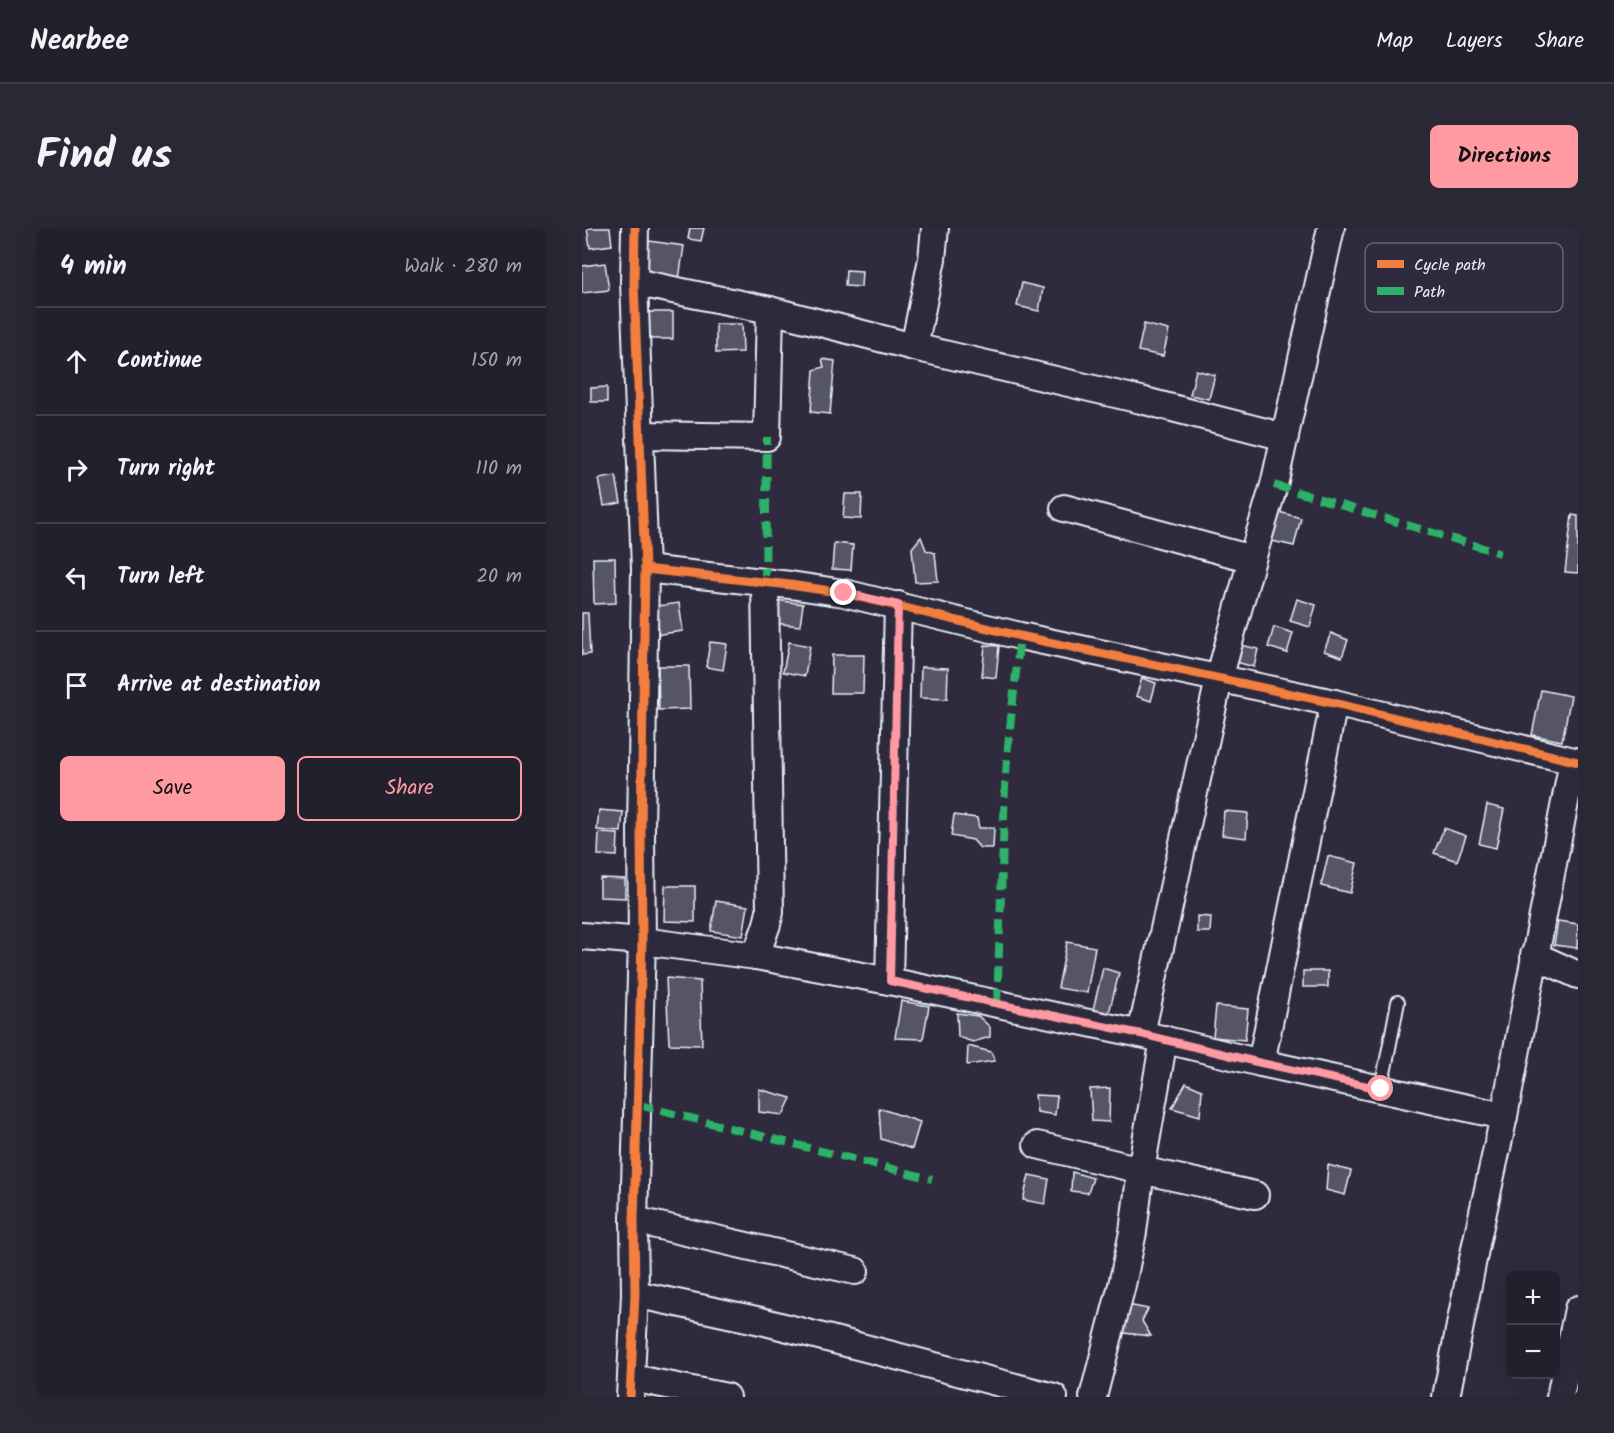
<!DOCTYPE html>
<meta charset="utf-8">
<style>
body{margin:0;font-family:Kalam,sans-serif;background:#2b2836;color:#f1f3f6}
.controls{position:absolute;right:18px;bottom:18px;display:grid;overflow:hidden;border-radius:9px;box-shadow:0 6px 24px #0002}
.controls button{width:54px;height:54px;display:grid;place-items:center;padding:0;border:0;border-bottom:2px solid #403e4a;background:#23202e;color:#f1f3f6;font:30px sans-serif}
.stop{position:absolute;width:18px;height:18px;margin:-14px;border:4px solid #ff9aa2;border-radius:50%;background:#fff}
.stop.end{background:#ff9aa2;border-color:#fff;box-shadow:0 2px 6px #0008}
.list{margin:0;padding:0;list-style:none}
h2{display:flex;justify-content:space-between;align-items:center;height:78px;margin:0;padding:0 24px;font-size:26px}
h2 small{font-size:20px;font-weight:400;color:#a3a3aa}
.list li{display:grid;grid-template-columns:39px 1fr auto;gap:18px;align-items:center;box-sizing:border-box;height:108px;padding:0 24px;border-top:2px solid #403e4a}
.list b{display:block;font-size:22px;white-space:nowrap}
.list em{font-size:20px;font-style:normal;color:#a3a3aa}
.actions{display:flex;gap:12px;padding:18px 24px}
.actions a{flex:1;padding:14px 0;border:2px solid #ff9aa2;border-radius:9px;text-align:center;font-size:21px;color:#ff9aa2}
.actions .main{background:#ff9aa2;color:#111}
.icon{flex:none;width:33px;height:33px;fill:none;stroke:currentColor;stroke-width:2;stroke-linecap:round;stroke-linejoin:round}
.map{position:relative;flex:none;width:996px;height:1169px;overflow:hidden;border-radius:9px}
header{display:flex;align-items:center;gap:36px;box-sizing:border-box;height:84px;padding:0 30px;background:#23202e;border-bottom:2px solid #403e4a}
header strong{font-size:28px}
nav{display:flex;gap:33px;margin-inline-start:auto;font-size:21px}
.intro{display:flex;align-items:center;justify-content:space-between;box-sizing:border-box;height:144px;padding:0 36px}
h1{margin:0;font-size:42px}
.button{padding:15px 27px;border-radius:9px;background:#ff9aa2;color:#111;font-size:21px;font-weight:700}
main{display:flex;gap:36px;padding:0 36px}
aside{flex:1;background:#23202e;border-radius:9px;box-shadow:0 6px 24px #0002}
.map>svg:first-child{display:block}
.building{fill:#575565;stroke:#e8f1f8;stroke-width:1.5}
.lines{fill:none;stroke-linecap:round;stroke-linejoin:round}
.service-casing{stroke:#e8f1f8;stroke-width:16}
.minor-casing{stroke:#e8f1f8;stroke-width:30}
.service{stroke:#2f2a3d;stroke-width:12}
.minor{stroke:#2f2a3d;stroke-width:26}
.quiet{stroke:#2db169;stroke-width:8;stroke-dasharray:15 8;stroke-linecap:butt}
.cycleway-casing{stroke:#2f2a3d;stroke-width:13}
.cycleway{stroke:#f27e40;stroke-width:9}
.route{stroke:#ff9aa2;stroke-width:8}
.key{fill:#2f2a3d;stroke:#666675;stroke-width:1.5}
.key-label{font-size:16px;fill:#e8f1f8}
</style>
<header>
<strong>Nearbee</strong>
<nav><a>Map</a><a>Layers</a><a>Share</a></nav>
</header>
<div class="intro"><h1>Find us</h1><a class="button">Directions</a></div>
<main>
<aside>
<h2>4 min<small>Walk · 280 m</small></h2>
<ul class="list">
<li><svg class="icon" aria-label="ahead" viewBox="0 0 24 24"><path d="M12 20V5M6 11l6-6 6 6"/></svg><div><b>Continue</b></div><em>150 m</em></li>
<li><svg class="icon" aria-label="right" viewBox="0 0 24 24"><path d="M7 20v-9h11M14 6l5 5-5 5"/></svg><div><b>Turn right</b></div><em>110 m</em></li>
<li><svg class="icon" aria-label="left" viewBox="0 0 24 24"><path d="M17 20v-9H6M10 6l-5 5 5 5"/></svg><div><b>Turn left</b></div><em>20 m</em></li>
<li><svg class="icon" aria-label="arrive" viewBox="0 0 24 24"><path d="M6 21V4h12l-3 4 3 4H6"/></svg><div><b>Arrive at destination</b></div></li>
</ul>
<div class="actions"><a class="main">Save</a><a>Share</a></div>
</aside>
<div class="map">
<svg width="996" height="1169" viewBox="0 0 996 1169">
<rect width="100%" height="100%" fill="#2f2a3d"/>
<filter id="ink" filterUnits="userSpaceOnUse"><feTurbulence type="fractalNoise" baseFrequency=".0167" numOctaves="2"/><feDisplacementMap in="SourceGraphic" scale="12" xChannelSelector="R" yChannelSelector="G"/><feConvolveMatrix kernelMatrix="1 2 1 2 8 2 1 2 1" color-interpolation-filters="sRGB"/></filter>
<g filter="url(#ink)">
<g class="building">
<path d="M5 0H28L30 17 8 20Z"/>
<path d="M108 0H122L119 13 106 11Z"/>
<path d="M67 13 102 18 97 51 62 45Z"/>
<path d="M23 35 27 62 0 65V38Z"/>
<path d="M264 42 280 43 279 59 263 58Z"/>
<path d="M440 55 461 60 457 83 435 78Z"/>
<path d="M61 84H91V111H62Z"/>
<path d="M134 96H160L161 124 134 125Z"/>
<path d="M562 96 587 102 581 128 556 123Z"/>
<path d="M240 131 253 133 248 186 229 184 232 142 242 139Z"/>
<path d="M614 142 633 147 627 171 608 167Z"/>
<path d="M25 159V174H9V160Z"/>
<path d="M34 248 39 275 22 278 17 251Z"/>
<path d="M263 266H280L279 291 261 290Z"/>
<path d="M697 284 719 290 712 318 690 313Z"/>
<path d="M990 287 996 288V345L983 344Z"/>
<path d="M339 309 344 322 353 325 356 353 333 354 330 320Z"/>
<path d="M252 315 271 317 269 342 250 341Z"/>
<path d="M11 330H33L34 375 12 376Z"/>
<path d="M715 371 734 377 728 399 708 393Z"/>
<path d="M194 372 221 376 218 398 191 395Z"/>
<path d="M97 375 101 403 71 407 68 379Z"/>
<path d="M0 385H6L8 426 0 427Z"/>
<path d="M692 399 711 405 705 425 686 419Z"/>
<path d="M749 405 766 412 760 429 742 423Z"/>
<path d="M128 414 145 416 141 442 124 439Z"/>
<path d="M207 414 228 418 223 448 201 444Z"/>
<path d="M403 417 417 418 414 450 400 448Z"/>
<path d="M659 417 676 421 672 439 654 434Z"/>
<path d="M250 427H282L281 465H249Z"/>
<path d="M76 438H107L108 481 77 482Z"/>
<path d="M339 439 366 440 365 471 338 470Z"/>
<path d="M560 450 574 455 569 473 554 468Z"/>
<path d="M959 462 989 468 980 513 950 507Z"/>
<path d="M905 577 922 581 914 620 897 616Z"/>
<path d="M17 582 41 584 39 604 15 602Z"/>
<path d="M642 583 666 585 664 610 640 607Z"/>
<path d="M372 587 395 590 397 600H412L411 620H398L391 612 369 608Z"/>
<path d="M862 600 884 608 875 633 852 625Z"/>
<path d="M17 605 36 606 35 628 16 627Z"/>
<path d="M746 628 775 635 768 665 739 658Z"/>
<path d="M18 650 43 651V670L18 669Z"/>
<path d="M83 658H113V694L82 693Z"/>
<path d="M134 673 166 678 161 708 129 703Z"/>
<path d="M615 688 629 689 628 704H615Z"/>
<path d="M976 693 996 696 995 720 972 717Z"/>
<path d="M485 714 513 719 505 765 476 760Z"/>
<path d="M521 740 537 745 526 789 510 786Z"/>
<rect x="721" y="743" width="25" height="16"/>
<path d="M84 750 118 753 120 817 87 816Z"/>
<path d="M319 773 347 778 341 811 313 810Z"/>
<path d="M634 778 666 781 663 812 631 809Z"/>
<path d="M375 785 396 788 408 799V809L391 814 376 809Z"/>
<path d="M386 818 409 824 413 833 385 837Z"/>
<path d="M604 855 620 862 618 888 590 880Z"/>
<path d="M528 860 527 894 510 893 508 861Z"/>
<path d="M177 861 209 870 201 887 177 884Z"/>
<path d="M453 867 475 868 473 887 455 884Z"/>
<path d="M297 880 338 894 330 921 299 911Z"/>
<path d="M746 937 769 943 763 967 744 962Z"/>
<path d="M490 944 511 950 506 965 489 963Z"/>
<path d="M447 947 467 951 463 976 441 972Z"/>
<path d="M551 1078 566 1081 560 1093 569 1108 533 1104 540 1079Z"/>
</g>
<g class="lines">
<g class="service-casing">
<path id="service" d="M799 861 816 774"/>
</g>
<g class="minor-casing">
<g id="minor">
<path d="M52 54 188 82 332 119 559 172 703 209"/>
<path d="M332 119 350 31 353 0"/>
<path d="M58 207 185 209 188 82"/>
<path d="M482 280 670 331"/>
<path d="M63 341 208 357 262 365 438 408 752 475 996 534"/>
<path d="M0 708 60 713 174 728 307 753 559 806 679 835 922 888"/>
<path d="M952 727 996 747"/>
<path d="M174 728 185 696 188 684 183 355"/>
<path d="M307 753 316 377"/>
<path d="M559 806 637 451 670 331 692 257 749 0"/>
<path d="M679 835 752 475"/>
<path d="M455 917 559 942 673 967"/>
<path d="M52 992 273 1043"/>
<path d="M53 1066 179 1093 472 1169"/>
<path d="M50 1150 145 1169"/>
<path d="M48 1169 53 1066 52 992 60 713 59 604 63 341 52 54 53 0"/>
<path d="M511 1169 540 1057 551 1004 559 942 582 811"/>
<path d="M864 1169 894 1016 922 888 991 533"/>
<path d="M978 1169 996 1081"/>
</g>
</g>
<use href="#service" class="service"/>
<use href="#minor" class="minor"/>
<g class="quiet">
<path d="M692 257 918 325"/>
<path d="M183 355 185 209"/>
<path d="M415 776 423 560 426 518 438 408"/>
<path d="M57 877 350 951"/>
</g>
<g class="cycleway-casing">
<g id="cycleway">
<path d="M63 341 208 357 262 365 438 408 752 475 996 534"/>
<path d="M48 1169 53 1066 52 992 60 713 59 604 63 341 52 54 53 0"/>
</g>
</g>
<use href="#cycleway" class="cycleway"/>
</g>
</g>
<g class="lines" filter="url(#ink)">
<path class="route" d="M262 365 316 377 308 753 559 806 679 835 799 861"/>
</g>
<rect x="783" y="15" width="198" height="69" rx="9" class="key"/>
<rect x="795" y="32" width="27" height="8" fill="#f27e40"/>
<rect x="795" y="59" width="27" height="8" fill="#2db169"/>
<g class="key-label">
<text x="832" y="42">Cycle path</text>
<text x="832" y="69">Path</text>
</g>
</svg>
<div class="controls">
<button>+</button>
<button>−</button>
</div>
<div class="stop" style="left:799px;top:861px"></div>
<div class="stop end" style="left:262px;top:365px"></div>
</div>
</main>
